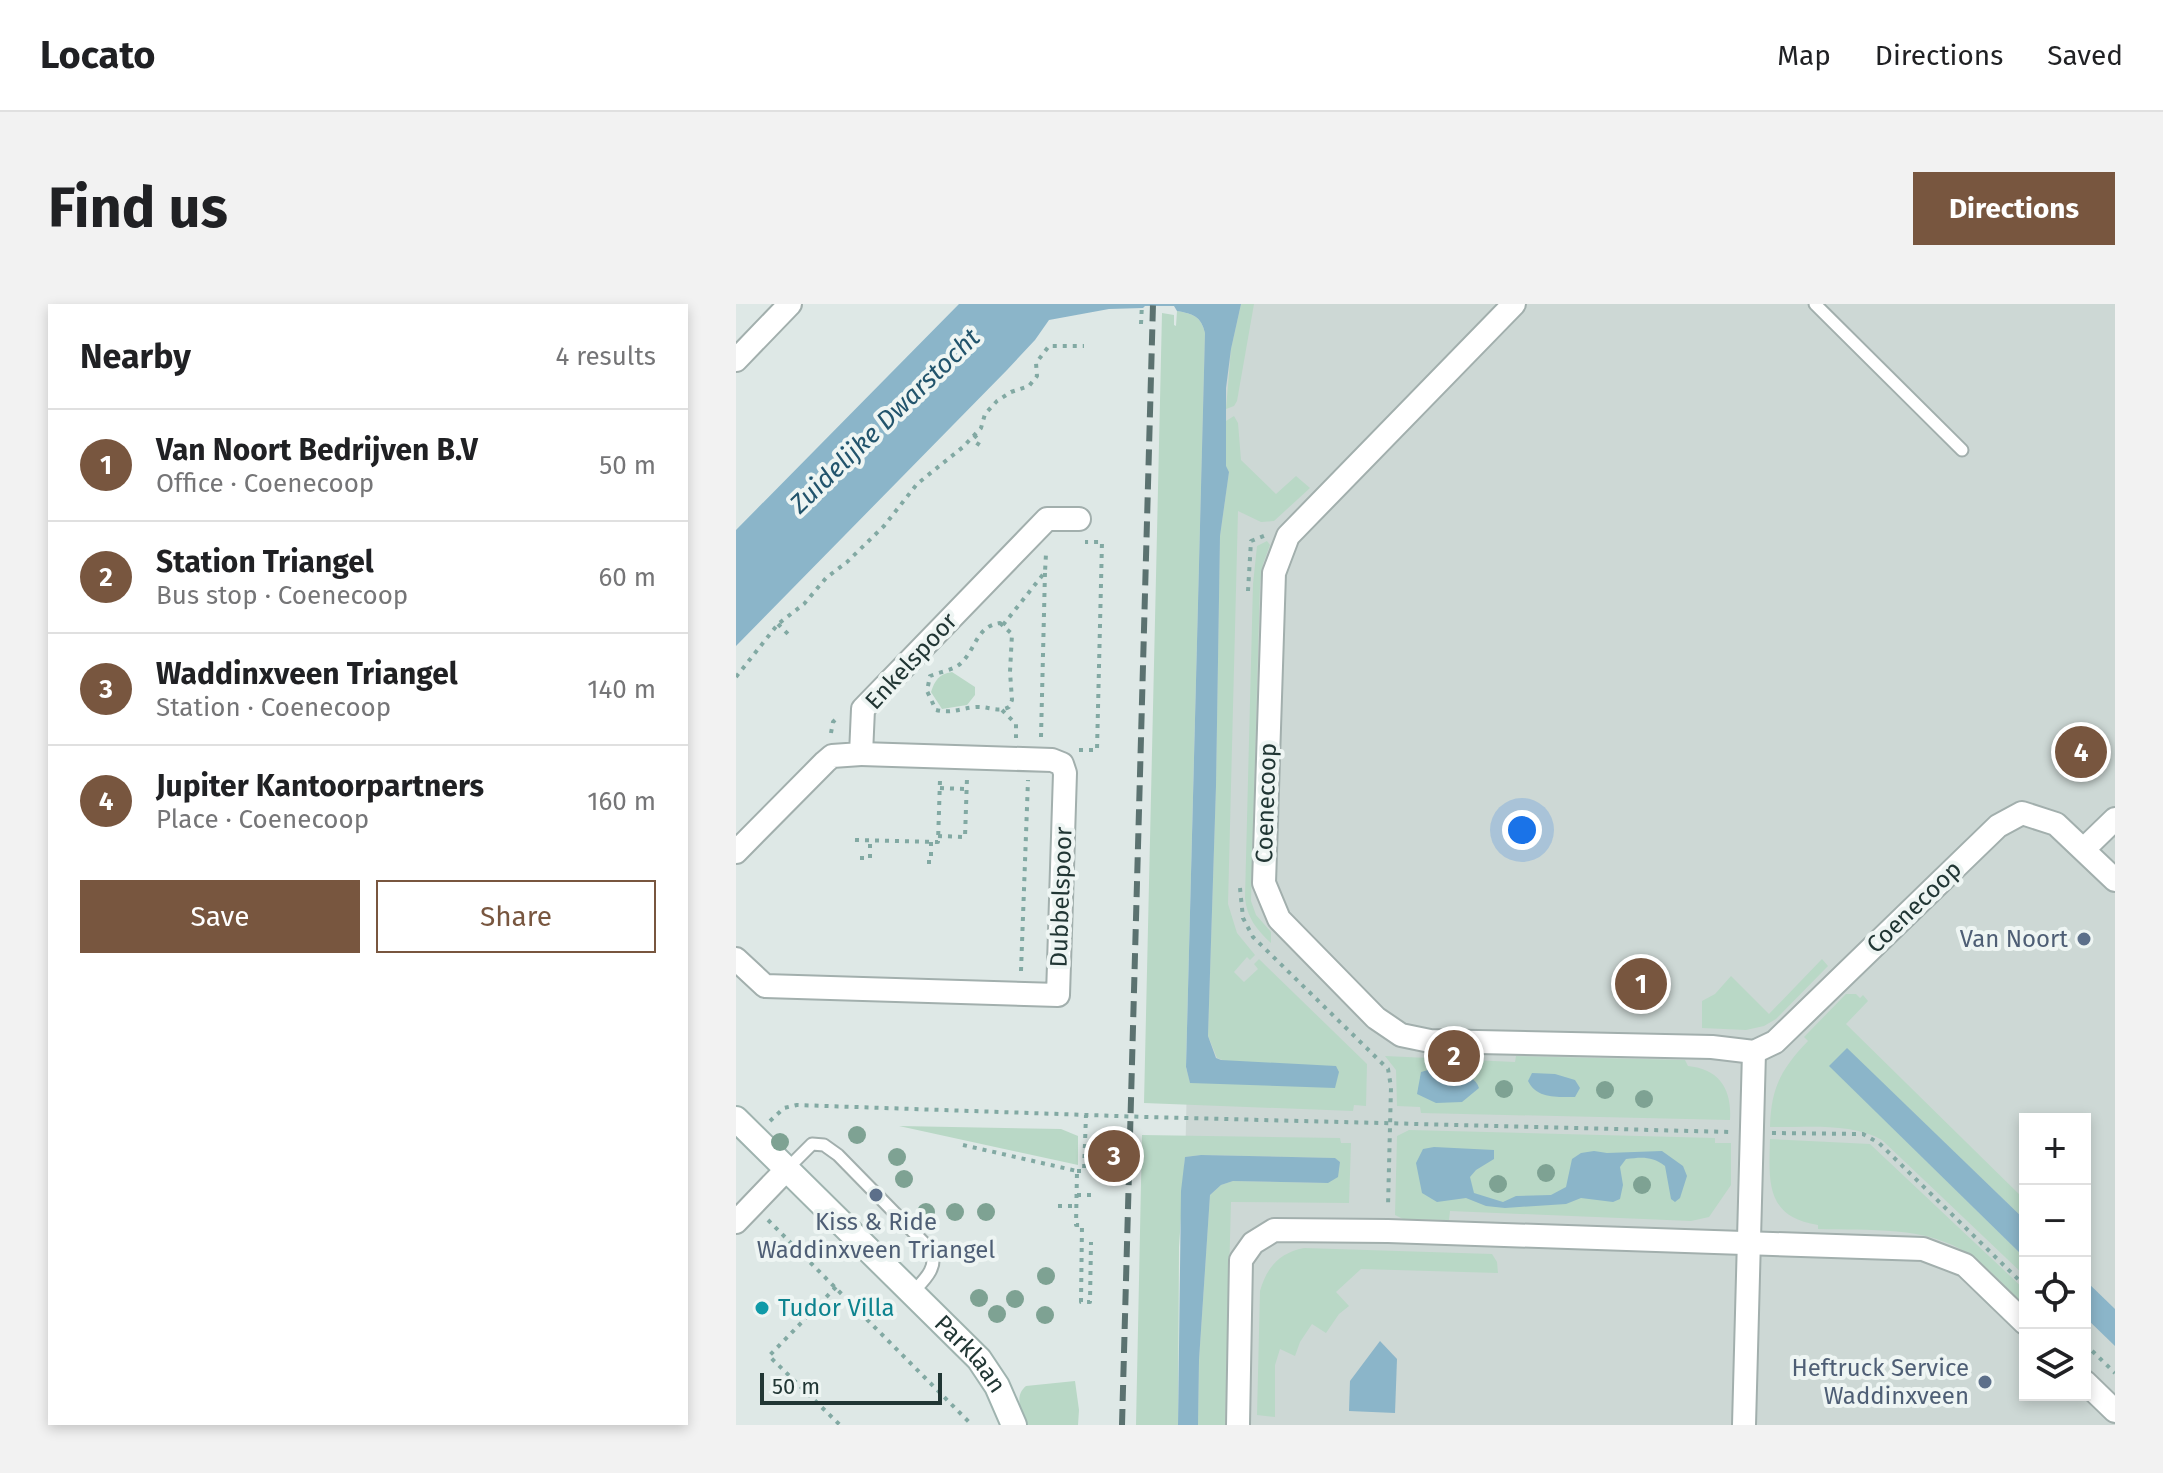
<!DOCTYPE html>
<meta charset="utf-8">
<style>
body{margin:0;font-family:"Fira Sans",sans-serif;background:#f2f2f2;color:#202124}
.controls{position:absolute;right:24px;bottom:24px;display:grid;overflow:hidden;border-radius:0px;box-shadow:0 4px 12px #0003}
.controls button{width:72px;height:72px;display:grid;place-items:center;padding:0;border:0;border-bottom:2px solid #e0e0e0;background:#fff;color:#202124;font:40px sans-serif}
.scale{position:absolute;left:24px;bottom:20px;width:182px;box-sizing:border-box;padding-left:8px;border:4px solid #213634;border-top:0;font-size:22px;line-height:28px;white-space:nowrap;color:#213634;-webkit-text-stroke:6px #eef5f3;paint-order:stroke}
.you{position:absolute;left:786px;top:526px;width:28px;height:28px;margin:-20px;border:6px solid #fff;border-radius:50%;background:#1a73e8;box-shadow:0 0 0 12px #1a73e833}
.badge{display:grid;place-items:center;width:52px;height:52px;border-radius:50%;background:#78563f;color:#fff;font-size:26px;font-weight:700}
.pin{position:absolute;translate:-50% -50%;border:4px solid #fff;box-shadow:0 2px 8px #0006}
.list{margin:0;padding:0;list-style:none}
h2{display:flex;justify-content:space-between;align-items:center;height:104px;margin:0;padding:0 32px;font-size:34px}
h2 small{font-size:26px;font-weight:400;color:#757577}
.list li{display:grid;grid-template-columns:52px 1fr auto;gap:24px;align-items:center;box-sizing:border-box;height:112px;padding:0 32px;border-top:2px solid #e0e0e0}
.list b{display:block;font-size:30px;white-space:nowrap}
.list p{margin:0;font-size:26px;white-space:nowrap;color:#757577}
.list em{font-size:26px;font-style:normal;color:#757577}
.actions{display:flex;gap:16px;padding:24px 32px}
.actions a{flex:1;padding:18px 0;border:2px solid #78563f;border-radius:0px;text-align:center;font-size:28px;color:#78563f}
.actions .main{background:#78563f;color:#fff}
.icon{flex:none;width:44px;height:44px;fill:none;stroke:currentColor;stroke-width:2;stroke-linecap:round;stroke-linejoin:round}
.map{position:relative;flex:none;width:1379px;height:1121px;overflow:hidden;border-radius:0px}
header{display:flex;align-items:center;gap:48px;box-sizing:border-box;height:112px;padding:0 40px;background:#fff;border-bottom:2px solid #e0e0e0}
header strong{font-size:38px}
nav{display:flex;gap:44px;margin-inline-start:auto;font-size:28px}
.intro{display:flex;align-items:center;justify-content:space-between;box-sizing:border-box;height:192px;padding:0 48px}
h1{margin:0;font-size:56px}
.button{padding:20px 36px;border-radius:0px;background:#78563f;color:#fff;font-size:28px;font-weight:700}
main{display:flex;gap:48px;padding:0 48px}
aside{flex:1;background:#fff;border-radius:0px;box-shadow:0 4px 12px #0003}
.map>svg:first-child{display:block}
.built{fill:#cdd8d5;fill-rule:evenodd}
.green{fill:#b9d8c6}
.water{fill:#8bb5c9}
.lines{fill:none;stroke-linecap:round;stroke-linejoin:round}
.lane-casing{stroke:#a2afad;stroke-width:15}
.street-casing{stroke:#a2afad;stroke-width:26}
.secondary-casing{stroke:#9fb3af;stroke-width:28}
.path{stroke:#82a9a3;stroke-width:4;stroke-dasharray:4 6;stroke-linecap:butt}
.lane{stroke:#fff;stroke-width:11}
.street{stroke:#fff;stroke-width:22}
.secondary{stroke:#fff;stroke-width:24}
.rail{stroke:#5b7270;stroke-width:6;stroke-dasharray:16 8;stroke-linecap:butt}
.tree{fill:#7ea293}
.service-dot{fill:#5c6f8a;stroke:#eef5f3;stroke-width:3}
.culture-dot{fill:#0f9aa8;stroke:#eef5f3;stroke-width:3}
.labels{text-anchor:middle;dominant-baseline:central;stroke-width:8;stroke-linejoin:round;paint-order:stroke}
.street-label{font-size:24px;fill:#213634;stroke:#eef5f3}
.service-label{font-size:24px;fill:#4e5e75;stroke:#eef5f3;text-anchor:end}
.culture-label{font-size:24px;fill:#0d838f;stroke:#eef5f3;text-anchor:start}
.water-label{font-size:26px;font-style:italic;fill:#22546c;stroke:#eef5f3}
</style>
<header>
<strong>Locato</strong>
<nav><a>Map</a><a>Directions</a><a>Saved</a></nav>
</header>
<div class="intro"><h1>Find us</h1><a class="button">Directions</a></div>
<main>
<aside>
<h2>Nearby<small>4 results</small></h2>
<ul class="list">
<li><span class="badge">1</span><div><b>Van Noort Bedrijven B.V</b><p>Office · Coenecoop</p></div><em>50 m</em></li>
<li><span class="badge">2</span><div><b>Station Triangel</b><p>Bus stop · Coenecoop</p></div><em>60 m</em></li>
<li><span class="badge">3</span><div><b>Waddinxveen Triangel</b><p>Station · Coenecoop</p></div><em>140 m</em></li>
<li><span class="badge">4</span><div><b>Jupiter Kantoorpartners</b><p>Place · Coenecoop</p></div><em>160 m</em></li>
</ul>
<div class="actions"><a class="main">Save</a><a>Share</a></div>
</aside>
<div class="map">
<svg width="1379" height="1121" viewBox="0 0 1379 1121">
<rect width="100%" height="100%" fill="#dee8e6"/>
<path class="built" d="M469 0H1379V1121H443ZM1289 815H1349V1091H1289Z"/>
<g class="green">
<path d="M505 0H518L501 97 498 102 490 105 495 45Z"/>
<path d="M441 7C457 10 465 12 469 29L450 763 454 779 489 757 481 754 472 732 480 482 484 232 493 168 490 163V117L498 112 502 119 505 156 540 190 560 172 574 184 538 217 525 218 502 207 492 600 501 629 519 651 514 656 511 653 498 668 508 678 522 665 518 660 523 655 631 760 630 802 618 801 617 807 408 799 426 9 438 11V21L440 22Z"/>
<path d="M531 237 534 241 527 260 524 281 515 597 520 611 535 628V639C521 626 511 614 509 594L517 280 521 242Z"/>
<path d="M216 368 239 383V391L231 401 206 405 195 388C199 376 203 370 216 368Z"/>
<path d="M1086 655 1092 662 1040 715 1028 722 1010 726 966 724V697L979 690 995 672 1033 710Z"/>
<path d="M1110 690H1120L1124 694 1127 691 1132 697 1110 720 1289 896V916L1111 745 1094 762 1289 954V972L1146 836C1114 818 1069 824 1034 823 1035 784 1045 765 1072 737L1068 733Z"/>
<path d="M649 752 779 758 780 752 949 756 952 762C984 765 996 786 994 816L685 809 684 803 661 802 660 766Z"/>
<path d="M163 822 325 825 342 832V861Z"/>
<path d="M673 826 979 834V839H995V881L973 913 955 917 714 907 713 916 667 915 659 911 661 832Z"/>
<path d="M406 831 604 834 605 839H615L613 899 495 898 489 1121H462L463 1056 474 891 485 881 497 877 592 879 604 858 598 854 465 851 449 853 443 943 442 1121H400Z"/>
<path d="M1034 835 1134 840 1289 986V1002C1271 984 1254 965 1234 951 1190 921 1133 927 1082 925V921C1029 913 1033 877 1034 835Z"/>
<path d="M568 944 756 950 761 958 762 969 625 965 600 988 613 1002 603 1010 590 1029 576 1020 564 1038 559 1052 544 1045 539 1061V1113L521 1111 524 987C531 963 543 949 568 944Z"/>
<path d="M339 1077 343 1106 342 1121H292C286 1107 277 1093 290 1082Z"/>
</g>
<g class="water">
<path d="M223 0H505L495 45 490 84V162L493 168 484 232 480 482 472 732 480 754 485 756 600 762 603 768 599 784 454 779 450 763 469 29C465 12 457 10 441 7L438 2H409L407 4 373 5 313 16 299 36 271 66 0 342V226Z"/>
<path d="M1111 744 1289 916V954L1093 762Z"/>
<path d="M692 766C709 766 737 766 743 784L726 798 700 799 681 790 685 768Z"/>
<path d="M796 769 819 770 839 776 844 784 839 793C821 793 801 795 792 777Z"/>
<path d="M698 843 758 846V855L740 866 734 873 738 889 767 898 780 892 815 891 830 883 836 855 845 849 858 847 871 849 926 847 947 862 951 872 944 894 939 898 935 895 929 862C916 852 906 853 890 855L884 863 887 881 884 895 877 898 845 894 830 900 769 904 750 902 730 894 701 898 686 889 680 859 687 845Z"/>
<path d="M465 851 599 854 604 858 602 873 592 879 497 877 485 881 474 891 463 1056 462 1121H442L445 887 449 853Z"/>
<path d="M1349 976 1379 1005V1042L1349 1013Z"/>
<path d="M644 1037 661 1055 659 1109 613 1107 614 1077Z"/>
</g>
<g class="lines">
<g class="lane-casing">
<g id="lane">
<path d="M1079 0 1226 146"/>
<path d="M50 866 76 840 88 841 102 851 195 946C203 964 187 977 176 989"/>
</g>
</g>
<g class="street-casing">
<g id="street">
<path d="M778 0 552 232 538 269 528 579 543 615 640 714 665 731 694 737 976 743 1018 748 1039 738 1262 522 1286 509 1320 520 1379 576"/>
<path d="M0 56 54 0"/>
<path d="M1348 545 1379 515"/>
<path d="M0 548 89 458 96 452 125 450 127 405 311 215H343"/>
<path d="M0 655 29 682 322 691 329 469 326 460 316 456 125 450"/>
<path d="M0 918 50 866"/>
<path d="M1349 1078 1379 1107"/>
<path d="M502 1121 505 956 517 939 538 926 652 927 1187 945 1229 961 1289 1019"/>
<path d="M1008 1121 1018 748"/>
</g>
</g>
<g class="secondary-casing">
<g id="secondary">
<path id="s1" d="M0 815 243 1055 261 1082 278 1121"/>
</g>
</g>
<g class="path">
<path d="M405 20 406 0"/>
<path d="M238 131 244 137 240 143"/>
<path d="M512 287 515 237 530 231"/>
<path d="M264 319 276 330 274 368 276 396 273 403C262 409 252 402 240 403 225 404 216 410 200 406L191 387 194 372C204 368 217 366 224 360 240 346 240 322 264 319Z"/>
<path d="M42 320 53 331"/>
<path d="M267 321 309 268 310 250"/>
<path d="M0 373 42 320 68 300 90 274 111 258 148 222 181 180 227 143 245 124 249 110 261 97 275 88 293 82 301 72 300 59 313 42H348"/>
<path d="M266 406 280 420V434"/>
<path d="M95 429 97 418 103 412"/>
<path d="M305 433 309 268"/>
<path d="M343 446H361L366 238H349"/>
<path d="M204 484 229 485"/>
<path d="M202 532 229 533 231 474"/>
<path d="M119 536 202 538 204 476"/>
<path d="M124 554H134V536"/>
<path d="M191 558H195V538"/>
<path d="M504 584 507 614 517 633 652 765 655 783 652 903"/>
<path d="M285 667 292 476"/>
<path d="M34 817 48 804 61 801 410 813 995 828"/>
<path d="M1036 829 1127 830 1143 839 1289 982"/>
<path d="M227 841 341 867 340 921H346L345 998H354L355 938"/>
<path d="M341 867H348L350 811"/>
<path d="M341 891H361"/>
<path d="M322 902H340"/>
<path d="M32 916 236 1121"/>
<path d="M100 983 33 1052 104 1121"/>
<path d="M1349 1040 1379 1069"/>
</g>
<use href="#lane" class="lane"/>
<use href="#street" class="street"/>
<use href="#secondary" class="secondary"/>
<path class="rail" d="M386 1121 417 0"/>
</g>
<g class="tree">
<circle cx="768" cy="785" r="9"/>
<circle cx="869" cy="786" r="9"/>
<circle cx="908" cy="795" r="9"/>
<circle cx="121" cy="831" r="9"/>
<circle cx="44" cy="838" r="9"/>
<circle cx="161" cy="853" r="9"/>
<circle cx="810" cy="869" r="9"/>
<circle cx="168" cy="875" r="9"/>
<circle cx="762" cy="880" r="9"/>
<circle cx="906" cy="881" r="9"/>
<circle cx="190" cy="908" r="9"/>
<circle cx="219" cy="908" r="9"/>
<circle cx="250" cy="908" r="9"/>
<circle cx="310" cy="972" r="9"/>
<circle cx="243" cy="994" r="9"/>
<circle cx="279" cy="995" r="9"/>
<circle cx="261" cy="1010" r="9"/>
<circle cx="309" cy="1011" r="9"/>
</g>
<g class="service-dot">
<circle cx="1348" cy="635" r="8"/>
<circle cx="140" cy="891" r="8"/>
<circle cx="1249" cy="1078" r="8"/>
</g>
<circle class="culture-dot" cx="26" cy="1004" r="8"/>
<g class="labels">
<g class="street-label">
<text transform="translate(175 357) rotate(-47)">Enkelspoor</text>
<text transform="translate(530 499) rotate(-88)">Coenecoop</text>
<text transform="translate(325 593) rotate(-88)">Dubbelspoor</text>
<text transform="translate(1178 603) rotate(-44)">Coenecoop</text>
<text stroke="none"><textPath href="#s1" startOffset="332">Parklaan</textPath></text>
</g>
<g class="service-label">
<text x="1332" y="635">Van Noort</text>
<text x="140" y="918" text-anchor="middle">Kiss &amp; Ride<tspan x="140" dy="28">Waddinxveen Triangel</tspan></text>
<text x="1233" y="1064">Heftruck Service<tspan x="1233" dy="28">Waddinxveen</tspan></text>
</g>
<g class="culture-label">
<text x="42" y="1004">Tudor Villa</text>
</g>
<g class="water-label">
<text transform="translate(149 117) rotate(-44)">Zuidelijke Dwarstocht</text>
</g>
</g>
</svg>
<div class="controls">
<button>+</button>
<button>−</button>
<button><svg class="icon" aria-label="locate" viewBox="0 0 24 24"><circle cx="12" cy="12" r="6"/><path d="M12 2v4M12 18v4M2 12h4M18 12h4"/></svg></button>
<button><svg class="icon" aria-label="layers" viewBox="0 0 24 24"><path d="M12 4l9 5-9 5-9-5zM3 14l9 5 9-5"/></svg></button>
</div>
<div class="scale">50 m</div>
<div class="you"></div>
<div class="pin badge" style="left:905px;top:680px">1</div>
<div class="pin badge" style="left:718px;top:752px">2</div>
<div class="pin badge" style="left:378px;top:852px">3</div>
<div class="pin badge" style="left:1345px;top:448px">4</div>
</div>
</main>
